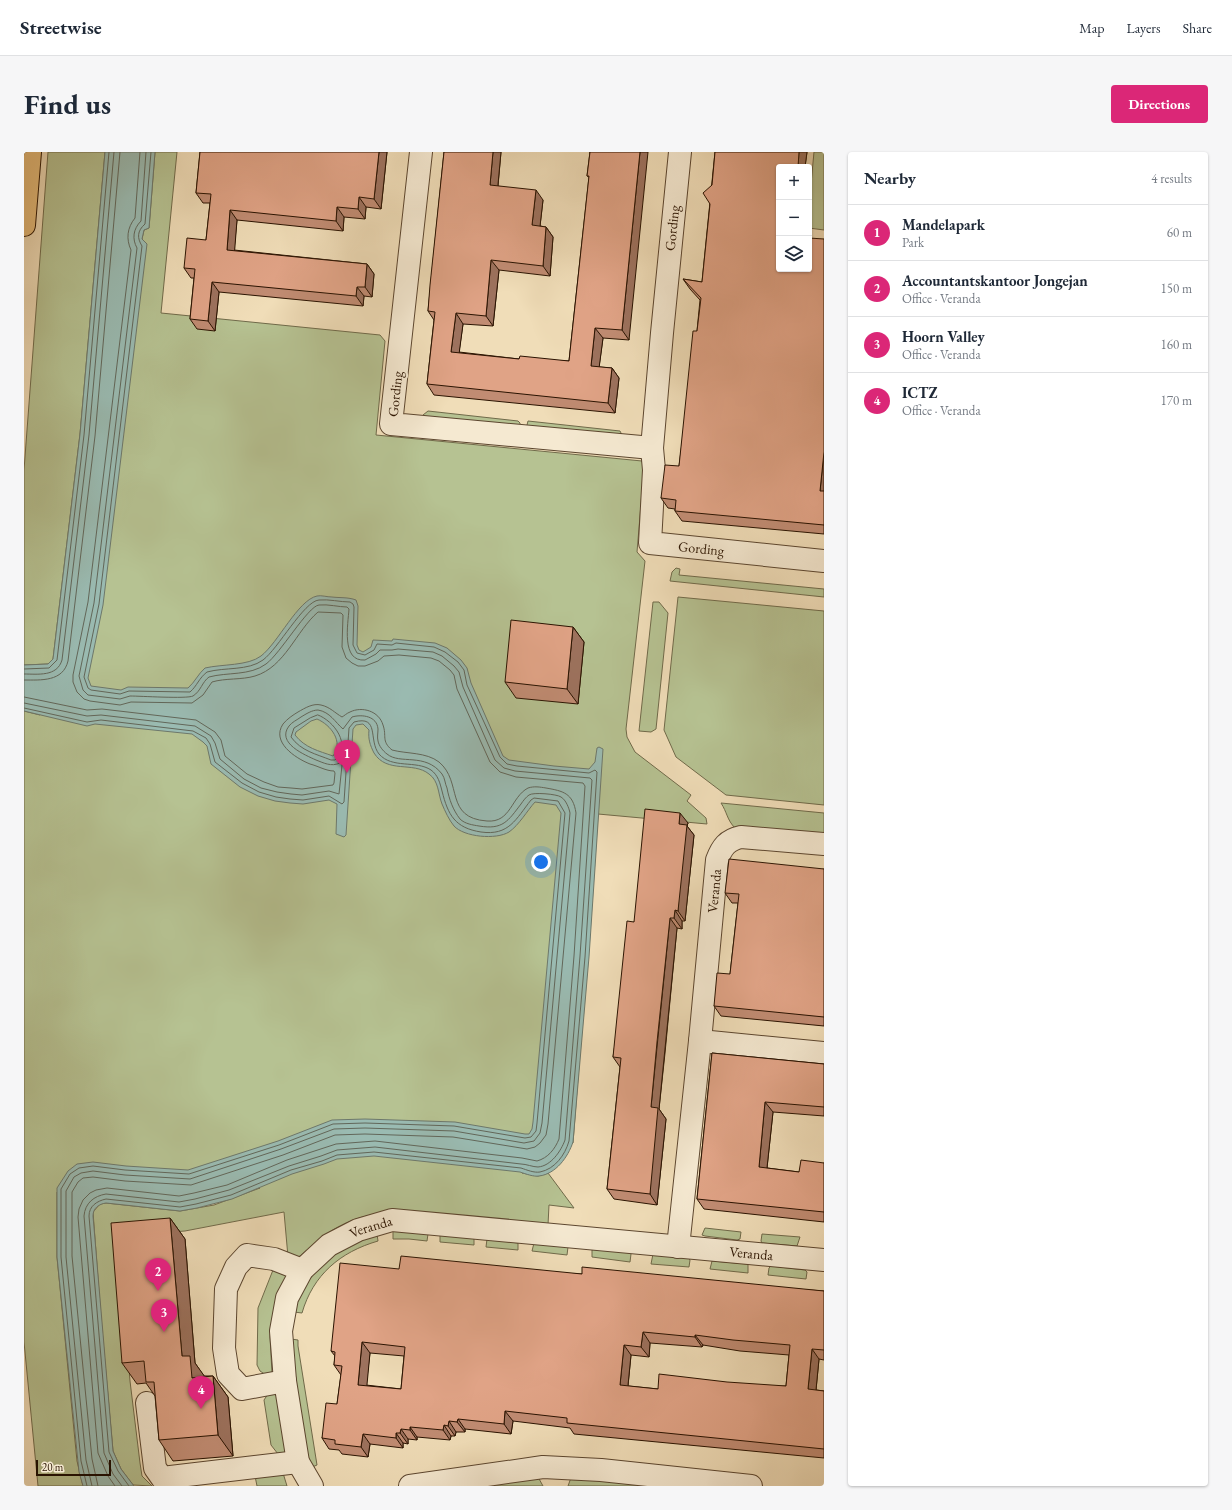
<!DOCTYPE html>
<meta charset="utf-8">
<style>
body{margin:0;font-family:"EB Garamond",serif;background:#f6f6f7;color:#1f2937}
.controls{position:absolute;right:12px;top:12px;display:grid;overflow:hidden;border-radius:4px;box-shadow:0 1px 3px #0004}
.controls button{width:36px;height:36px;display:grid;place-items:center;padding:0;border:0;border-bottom:1px solid #e0e1e3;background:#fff;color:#1f2937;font:20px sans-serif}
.scale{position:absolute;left:12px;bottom:10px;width:75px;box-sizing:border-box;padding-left:4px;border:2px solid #2a1301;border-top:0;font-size:11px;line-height:14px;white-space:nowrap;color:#2a1301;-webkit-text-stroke:3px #f5e9d1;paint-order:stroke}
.you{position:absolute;left:517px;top:710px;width:14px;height:14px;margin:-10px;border:3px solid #fff;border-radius:50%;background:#1a73e8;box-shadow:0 0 0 6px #1a73e833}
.badge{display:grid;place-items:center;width:26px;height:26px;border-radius:50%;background:#db2777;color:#fff;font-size:13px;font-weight:700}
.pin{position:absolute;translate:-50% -33px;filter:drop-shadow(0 1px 2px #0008)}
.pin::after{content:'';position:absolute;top:21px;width:14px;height:12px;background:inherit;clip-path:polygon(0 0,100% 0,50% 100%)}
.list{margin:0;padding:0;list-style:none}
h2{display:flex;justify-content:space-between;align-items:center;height:52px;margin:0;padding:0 16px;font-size:17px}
h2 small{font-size:13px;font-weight:400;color:#747a83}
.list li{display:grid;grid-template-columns:26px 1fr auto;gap:12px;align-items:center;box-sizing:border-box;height:56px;padding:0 16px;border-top:1px solid #e0e1e3}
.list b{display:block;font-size:15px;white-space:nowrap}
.list p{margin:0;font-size:13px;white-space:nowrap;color:#747a83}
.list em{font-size:13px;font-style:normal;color:#747a83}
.icon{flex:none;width:22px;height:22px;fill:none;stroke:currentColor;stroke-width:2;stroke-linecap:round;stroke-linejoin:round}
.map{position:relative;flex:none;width:800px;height:1334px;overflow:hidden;border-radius:4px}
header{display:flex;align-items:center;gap:24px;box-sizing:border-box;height:56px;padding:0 20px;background:#fff;border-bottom:1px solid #e0e1e3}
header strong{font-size:19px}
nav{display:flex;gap:22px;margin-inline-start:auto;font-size:14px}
.intro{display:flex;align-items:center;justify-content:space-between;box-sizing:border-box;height:96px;padding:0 24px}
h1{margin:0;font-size:28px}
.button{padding:10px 18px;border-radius:4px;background:#db2777;color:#fff;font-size:14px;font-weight:700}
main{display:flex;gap:24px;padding:0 24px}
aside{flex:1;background:#fff;border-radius:4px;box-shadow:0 1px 3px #0004}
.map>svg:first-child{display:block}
.green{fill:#b6c292;stroke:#706a4a}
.water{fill:#9abbb2;stroke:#6d786b;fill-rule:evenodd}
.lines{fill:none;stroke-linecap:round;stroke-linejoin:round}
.shore{stroke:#62675a;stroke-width:1}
.minor-casing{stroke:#5c462f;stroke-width:24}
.major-casing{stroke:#2a1301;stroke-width:24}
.minor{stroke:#f5e9d1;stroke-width:22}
.major{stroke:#e8be7c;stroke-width:22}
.wall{fill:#c18c73;stroke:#2a1301;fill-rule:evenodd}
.shaded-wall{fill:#9d725e;stroke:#2a1301}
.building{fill:#e0a386;stroke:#2a1301;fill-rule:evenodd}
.labels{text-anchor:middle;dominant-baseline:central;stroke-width:4;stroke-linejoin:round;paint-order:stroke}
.street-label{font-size:14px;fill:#2a1301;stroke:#f5e9d1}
</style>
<header>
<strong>Streetwise</strong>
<nav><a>Map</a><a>Layers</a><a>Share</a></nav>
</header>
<div class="intro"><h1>Find us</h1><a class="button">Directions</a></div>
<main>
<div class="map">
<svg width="800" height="1334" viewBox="0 0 800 1334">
<rect width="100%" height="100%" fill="#f0ddb8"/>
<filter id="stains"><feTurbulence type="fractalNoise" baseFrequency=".005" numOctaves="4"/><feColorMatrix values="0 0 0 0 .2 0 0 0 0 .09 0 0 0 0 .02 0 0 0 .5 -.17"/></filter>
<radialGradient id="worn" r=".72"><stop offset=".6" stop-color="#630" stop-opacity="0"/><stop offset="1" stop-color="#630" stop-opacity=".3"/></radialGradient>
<g class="green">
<path d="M24 0H81L56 282 29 507 24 512 0 513V318Z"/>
<path d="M131 0H153L137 161 356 183 361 189 352 283 618 309 620 316 613 400 621 409 602 577 603 585 611 600 667 643 663 649 682 666 683 672 574 662 549 991 498 1021 514 1024 524 1021 550 1056 525 1053 524 1073C497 1070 469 1067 442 1064 399 1060 354 1053 314 1075 300 1082 288 1094 276 1104L272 1106 264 1105 260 1060 161 1079 94 1084 106 1229 116 1311 118 1324 128 1334 109 1333 97 1317 89 1299 77 1167 69 1060 76 1052 82 1051 156 1059 190 1053 236 1036 33 1040V1105L53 1309 59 1334H14L0 1190V559L16 563 44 533 118 87 120 78 125 76Z"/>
<path d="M790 0H800V78L785 76V53Z"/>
<path d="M404 259 494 269 496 271V276L399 266V263Z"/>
<path d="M504 269 596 279 598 283 502 277Z"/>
<path d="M652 416 656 417 655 423 800 437V445L646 429 648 420Z"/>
<path d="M654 445 800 459V653L702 643 652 605 640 578Z"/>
<path d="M629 450H635L644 461 632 577 627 580 615 579Z"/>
<path d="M697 651 800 661V684L711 676C703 668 703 660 697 651Z"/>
<path d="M681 1076 717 1080 716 1087 713 1088 681 1084 678 1083Z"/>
<path d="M369 1078 404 1082 403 1089 385 1087H369Z"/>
<path d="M353 1082 354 1089C316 1100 289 1123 278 1161L270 1160 276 1141 283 1128 313 1098Z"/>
<path d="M738 1082 776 1085 773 1094 738 1091 737 1089Z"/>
<path d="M416 1083 450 1085V1093L416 1090Z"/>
<path d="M463 1087 494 1091V1098L462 1095Z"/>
<path d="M510 1091 543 1094 544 1095 543 1103 508 1099Z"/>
<path d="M570 1097 605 1100 607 1102 606 1110 568 1105V1098Z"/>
<path d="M629 1102 664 1105 666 1108 665 1115 627 1112Z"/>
<path d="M688 1109 724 1112V1121L686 1117Z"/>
<path d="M747 1114 781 1118 783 1120 782 1127 744 1123 745 1116Z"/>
<path d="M249 1118 264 1123 248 1170 246 1185 248 1221 242 1223 236 1219 233 1213 234 1156Z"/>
<path d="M267 1187 274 1188V1194L293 1313 286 1316 266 1199Z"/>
<path d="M249 1241 254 1246 262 1300 260 1303 254 1302 247 1293 240 1248 244 1242Z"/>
<path d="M259 1321 263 1334H233L231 1324Z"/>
<path d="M548 1323 659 1334H544Z"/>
<path d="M514 1325 519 1334H446Z"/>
</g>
<path class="water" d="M81 0H131L125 76 120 78 118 87 123 92 79 453 64 526 67 534 97 538 104 535 164 536C171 530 174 522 181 516 198 512 224 514 237 504 254 491 274 448 293 444 297 443 303 445 308 445 316 446 324 445 332 448L334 454 333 493 335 498 339 500 347 495 349 488 368 489 369 487 411 491 423 496 437 508 443 516 447 531 479 604 485 608 530 614 565 617 571 610 573 596 575 595 579 597 565 805 549 990C544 1005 532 1022 515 1024 510 1025 502 1022 496 1020L350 1004 313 1007 300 1012 268 1022 208 1047 173 1056 156 1059 82 1051C75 1052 69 1056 69 1064L89 1299 97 1317 110 1334H59L55 1320 33 1105V1036L44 1019 53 1012 69 1010 102 1014 164 1018 254 989 308 968 341 967 431 970 501 982H505L508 977 509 970 537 661 532 653 511 650C503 659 495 673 485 680 472 688 440 685 430 674 425 668 421 659 418 652 414 642 415 629 405 622 389 609 363 622 350 601 346 593 344 587 345 578L339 572 332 573 329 577 322 683 320 685 312 682 313 652 305 648 279 652 266 651 251 649 234 644 216 635 187 612 183 594 179 590 168 582 71 572 63 574 0 559V513L24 512 29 507 56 282ZM293 567C307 573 320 590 309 604 295 599 281 596 271 583L272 580 287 569Z"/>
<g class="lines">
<g class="shore">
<path d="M0 517 25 516 33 508 60 283 85 0"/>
<path d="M0 522C14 522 33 525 38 508L65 283 90 0"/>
<path d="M0 528C17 528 39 530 44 509L71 284 96 0"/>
<path d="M0 545 63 558 78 557 172 568 191 580 197 588 201 604 223 622 240 630 254 635 267 636 278 637 309 633 310 631 311 621 310 619C302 619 294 614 286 612 271 606 247 590 259 572 263 567 269 563 274 560 281 556 289 551 297 553 306 555 311 561 318 565 320 564 323 561 326 560 338 554 355 559 359 573 363 584 357 589 368 598 383 602 402 600 415 610 439 630 420 666 463 669 487 671 487 645 504 636 510 634 516 635 522 636 539 639 549 641 552 661L524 972 522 983 516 991 511 995 503 997 429 985 341 982 311 983 259 1003 167 1033 101 1029 69 1025 59 1026 54 1030 48 1040V1104L68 1307 74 1334"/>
<path d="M0 551 63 564 77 563 171 574 187 584 191 591 196 607 220 627 237 636 253 640 267 642 278 643 305 639 315 642 318 613 316 611C307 615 300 611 292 608 281 603 252 591 265 574 268 570 273 568 277 565 282 562 288 558 294 558 306 560 311 570 319 577L328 565C338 562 353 564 354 577 354 581 353 585 354 589 355 594 359 599 363 602 376 613 401 600 418 622 421 626 421 632 423 636 425 647 429 658 436 667 441 672 449 673 455 674 479 678 484 669 497 652 499 649 502 645 505 643 509 640 533 642 537 645 542 648 545 656 546 661L518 971 516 981 510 989 500 991 430 979 341 976 310 977 257 997 166 1027 101 1023 69 1019 57 1021 50 1025 42 1039V1105L62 1308 68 1334"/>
<path d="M0 556 63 570 77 568 169 579 182 586 186 592 191 610 218 631 235 640 252 645 266 647 279 648 305 644 318 652 320 650 325 576 330 570C356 563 344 588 355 602 368 617 392 608 407 618 414 623 416 631 418 639 424 663 431 676 457 680 485 684 492 667 507 648L510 646 534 649 541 661 513 971 512 979 507 985 501 986 430 974 341 971 309 972 255 993 165 1022 101 1018 69 1014 55 1016 46 1022 37 1037V1105L57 1309 63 1334"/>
<path d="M294 563C310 569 328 593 311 608H307C292 602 277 599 267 585L270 576 286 566Z"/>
<path d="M91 1334 84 1324 74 1301 54 1065 55 1057 59 1048 66 1041 72 1038 83 1036 155 1044 170 1041 203 1033 263 1008 312 992 351 989 498 1006 513 1009C524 1006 531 997 535 987L550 804 561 634 559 631 492 625 476 620 466 610 433 537 430 523 426 518 415 509 407 506 375 503 360 504 354 509 341 514H334L328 511 322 506 318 495 319 463 317 461 294 460C272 479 261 515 231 524 218 528 201 526 188 530L179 543 168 551 107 550 96 553 66 549 60 547 53 540 49 530V523L64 450 107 98C102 87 103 76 111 66L116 0"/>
<path d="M98 1334 89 1322 80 1301 60 1064C61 1051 70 1044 82 1042L155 1050 171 1047 205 1038 265 1014 297 1004 313 998 351 995 497 1012C502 1012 509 1015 514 1015 527 1014 537 999 541 988L556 804 568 628 566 626 491 619 480 616 471 608 439 535 435 520 430 514 418 504 409 500 374 497 368 498H356L352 502 341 508C317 510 324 472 325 457L323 455C315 455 304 452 295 453 284 454 256 502 242 512 226 524 203 520 185 525 178 530 177 539 169 544 163 547 116 544 106 544L96 547 64 543 59 538 55 524 70 451 113 96C108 87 109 77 117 69L122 0"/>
<path d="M105 1334 94 1319 85 1300 65 1064C65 1054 73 1049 82 1047L156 1055 172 1052 207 1043 267 1018 298 1009 313 1003 350 1000 497 1016C503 1018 510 1021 516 1020 531 1017 541 1003 545 989L561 805 573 620 571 618 565 621 493 614 483 612 476 605 443 533 440 518 434 510 421 500 410 495 372 491 368 493 353 492 350 498 341 503 333 501 329 493 330 455 329 452 326 450C316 450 305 447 295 448 280 449 254 497 239 508 224 519 201 515 183 520 175 526 173 534 166 540L105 539 96 542 67 538 64 536 60 525 75 452 118 94C113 86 113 79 121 72L127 0"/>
</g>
<g class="minor-casing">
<g id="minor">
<path d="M397 0 367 272 628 296"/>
<path id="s1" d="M656 0 638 181 628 296 630 318 626 391 800 409"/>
<path d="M676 889 800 901"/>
<path id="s2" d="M654 1095 676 889 693 708C698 695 703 688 717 685L800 692"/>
<path d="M261 1229 218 1237 204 1222 200 1196 202 1137 212 1115 223 1103 250 1107 278 1118"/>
<path d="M123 1251 131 1316 138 1326 274 1310"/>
<path id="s3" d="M288 1334 274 1310 261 1229 257 1179 263 1146 278 1118 305 1093 334 1078 368 1068 800 1108"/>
<path d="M386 1334 519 1315 577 1318 727 1334"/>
</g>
</g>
<g class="major-casing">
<path id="major" d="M0 73 6 0"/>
</g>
<use href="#minor" class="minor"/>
<use href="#major" class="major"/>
</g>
<g class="wall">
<path d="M176 0H363L357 57 342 55 341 67 320 65 319 79 213 68 210 98 343 112 350 122 348 145 340 144 339 154 195 140 191 179 173 177 166 167 170 126H167L160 116 182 88 186 51H179L172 41Z"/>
<path d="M420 0H477L474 34 519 48 516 74 522 75 529 85 526 124 475 118 469 174 439 172 435 200 495 207 545 209 565 25 563 24 566 0 605 188 579 186 575 215 588 216 595 226 591 261 410 243 403 232 410 168 404 159Z"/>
<path d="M691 0H783L781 15H755V117L800 87V382L658 369 651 359V357L644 356 637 346 655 314 673 179 676 148 666 137 659 127 678 130Z"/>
<path d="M549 475 560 490 554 552 492 546 481 530Z"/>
<path d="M664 671 663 674 670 683 661 769H658V777L653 776 641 901 635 957 642 967 633 1053 590 1047 583 1037 596 915 589 905 610 770Z"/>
<path d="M800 717V874L697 864 690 854 706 822 714 751H708L701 741Z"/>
<path d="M688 901 800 912V964L749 960 743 1016 775 1020 800 1011V1070L680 1057 673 1047Z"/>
<path d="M146 1066 161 1087 171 1211 180 1224H189L204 1245 209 1304 149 1309 135 1288 131 1244 122 1231 113 1232 98 1211Z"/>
<path d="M375 1117 558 1122 800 1139V1208L795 1207 792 1238 800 1239V1306L550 1282 546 1276 489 1269 487 1282 441 1277V1280H432L431 1284H427L426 1288 393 1285V1288L384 1287V1292L379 1291V1296L346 1292 344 1305 318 1302 315 1298 305 1297 298 1286 313 1252 317 1223 310 1213 311 1204 307 1199ZM626 1191 678 1195 679 1193 716 1199 765 1203 762 1234 634 1237 604 1234 607 1203 625 1205ZM346 1201 380 1204 377 1237 342 1233Z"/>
</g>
<g class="shaded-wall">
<path d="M355 0H363L357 57 350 47Z"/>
<path d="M469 0H477L473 43 466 33Z"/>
<path d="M616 0H624L605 188 598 178Z"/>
<path d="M775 0H783L781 15H774Z"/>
<path d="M512 38 519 48 515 83 508 73Z"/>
<path d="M335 45 342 55 341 67 334 57Z"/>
<path d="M313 55 320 65 319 79 312 69Z"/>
<path d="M206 58 213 68 210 107 203 98Z"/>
<path d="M522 75 529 85 526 124 519 114Z"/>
<path d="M467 108 475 118 469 174 462 164Z"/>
<path d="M343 112 350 122 348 145 341 135Z"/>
<path d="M188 130 195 140 191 179 184 169Z"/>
<path d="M333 135 340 144 339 154 332 144Z"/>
<path d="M432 161 439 172 434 210 427 200Z"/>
<path d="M571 176 579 186 574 224 567 214Z"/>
<path d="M588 216 595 226 591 261 584 251Z"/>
<path d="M800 300V345L796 339Z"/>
<path d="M549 475 560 490 554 552 543 537Z"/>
<path d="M656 661 664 671 663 674 670 683 661 769 654 759 655 672Z"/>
<path d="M651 758 658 769V777L650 766Z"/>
<path d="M646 766 653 776 635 957 642 967 633 1053 626 1042 627 955Z"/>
<path d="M741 950 749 960 742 1025 735 1015Z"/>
<path d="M146 1066 161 1087 171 1211 181 1225 168 1226 158 1204Z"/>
<path d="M619 1180 626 1191 625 1205 617 1195Z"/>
<path d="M671 1183 679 1193 678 1195 671 1185Z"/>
<path d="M338 1190 346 1201 342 1243 334 1233Z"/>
<path d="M600 1193 607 1203 603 1243 596 1233Z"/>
<path d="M788 1197 795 1207 791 1248 784 1237Z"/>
<path d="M189 1224 204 1245 209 1304 194 1283Z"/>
<path d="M481 1259 489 1269 487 1282 480 1272Z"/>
<path d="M434 1267 441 1277V1280L433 1270Z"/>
<path d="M425 1269 432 1280 431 1284 424 1274Z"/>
<path d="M420 1273 427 1284 426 1288 419 1278Z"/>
<path d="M386 1275 393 1285V1288L386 1278Z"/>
<path d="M377 1277 384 1287V1292L376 1281Z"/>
<path d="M372 1281 379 1291V1296L372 1286Z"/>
<path d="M339 1282 346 1292 344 1305 337 1295Z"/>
</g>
<g class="building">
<path d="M176 0H355L350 47 335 45 334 57 313 55 312 69 206 58 203 98 343 112 341 135H333L332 144 188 130 184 169 166 167 171 117 160 116 163 86 182 88 187 42 172 41Z"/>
<path d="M420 0H469L466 33 512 38 508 73 522 75 519 114 467 108 462 164 432 161 427 200 495 207 496 204 545 209 565 24H563L566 0H616L598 178 571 176 567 214 588 216 584 251 403 232 411 160 404 159 406 133Z"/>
<path d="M691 0H775L774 15H755V117H785V86L800 87V300L796 339H800V373L651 359 652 348 637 346 641 313 655 314 669 179H673L677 146 659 127 678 130 686 52 679 41 688 33Z"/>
<path d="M487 468 549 475 543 537 481 530Z"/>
<path d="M621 657 656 661 655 672 663 673 654 759 651 758 650 766H646L633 890 627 955 634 956 626 1042 583 1037 597 906 589 905 593 865 603 769 610 770Z"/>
<path d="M705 707 800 717V865L690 854 693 821 706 822 715 742 701 741Z"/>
<path d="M688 901 800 912V955L741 950 735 1015 775 1020 777 1008 800 1011V1060L673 1047Z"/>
<path d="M146 1066 158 1204H166L168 1226 189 1224 194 1283 135 1288 130 1230H122L120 1209 98 1211 87 1071Z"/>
<path d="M377 1104 558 1122V1115L800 1139V1198L788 1197 784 1237 800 1239V1297L543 1271V1266L481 1259 480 1272 434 1267 433 1270 425 1269 424 1274 420 1273 419 1278 386 1275V1278L377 1277 376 1281H372V1286L339 1282 337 1295 311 1292V1288L298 1286 302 1251 313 1252 318 1214 310 1213 311 1200 307 1199 316 1111 375 1117ZM619 1180 671 1185V1183L709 1188 766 1193 762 1234 703 1230 635 1222 634 1237 596 1233 600 1193 617 1195ZM338 1190 381 1195 377 1237 334 1233Z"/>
</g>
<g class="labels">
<g class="street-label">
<text transform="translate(648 76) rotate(-84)">Gording</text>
<text transform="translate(371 242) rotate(-84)">Gording</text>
<text stroke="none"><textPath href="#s1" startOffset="444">Gording</textPath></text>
<text stroke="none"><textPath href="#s2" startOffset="358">Veranda</textPath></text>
<text stroke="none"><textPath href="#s3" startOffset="308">Veranda</textPath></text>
<text stroke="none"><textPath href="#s3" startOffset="691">Veranda</textPath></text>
</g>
</g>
<rect width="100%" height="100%" filter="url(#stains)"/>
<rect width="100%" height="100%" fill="url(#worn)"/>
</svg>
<div class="controls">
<button>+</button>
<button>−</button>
<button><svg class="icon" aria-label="layers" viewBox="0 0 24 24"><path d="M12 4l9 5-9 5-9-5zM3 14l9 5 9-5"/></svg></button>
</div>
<div class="scale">20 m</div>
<div class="you"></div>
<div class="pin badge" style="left:323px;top:621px">1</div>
<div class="pin badge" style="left:134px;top:1139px">2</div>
<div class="pin badge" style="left:140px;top:1180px">3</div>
<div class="pin badge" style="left:177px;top:1257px">4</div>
</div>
<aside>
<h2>Nearby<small>4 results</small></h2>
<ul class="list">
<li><span class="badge">1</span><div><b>Mandelapark</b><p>Park</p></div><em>60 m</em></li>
<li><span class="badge">2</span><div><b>Accountantskantoor Jongejan</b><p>Office · Veranda</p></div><em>150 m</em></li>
<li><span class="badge">3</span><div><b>Hoorn Valley</b><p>Office · Veranda</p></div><em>160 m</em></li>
<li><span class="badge">4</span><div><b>ICTZ</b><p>Office · Veranda</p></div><em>170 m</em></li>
</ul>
</aside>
</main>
